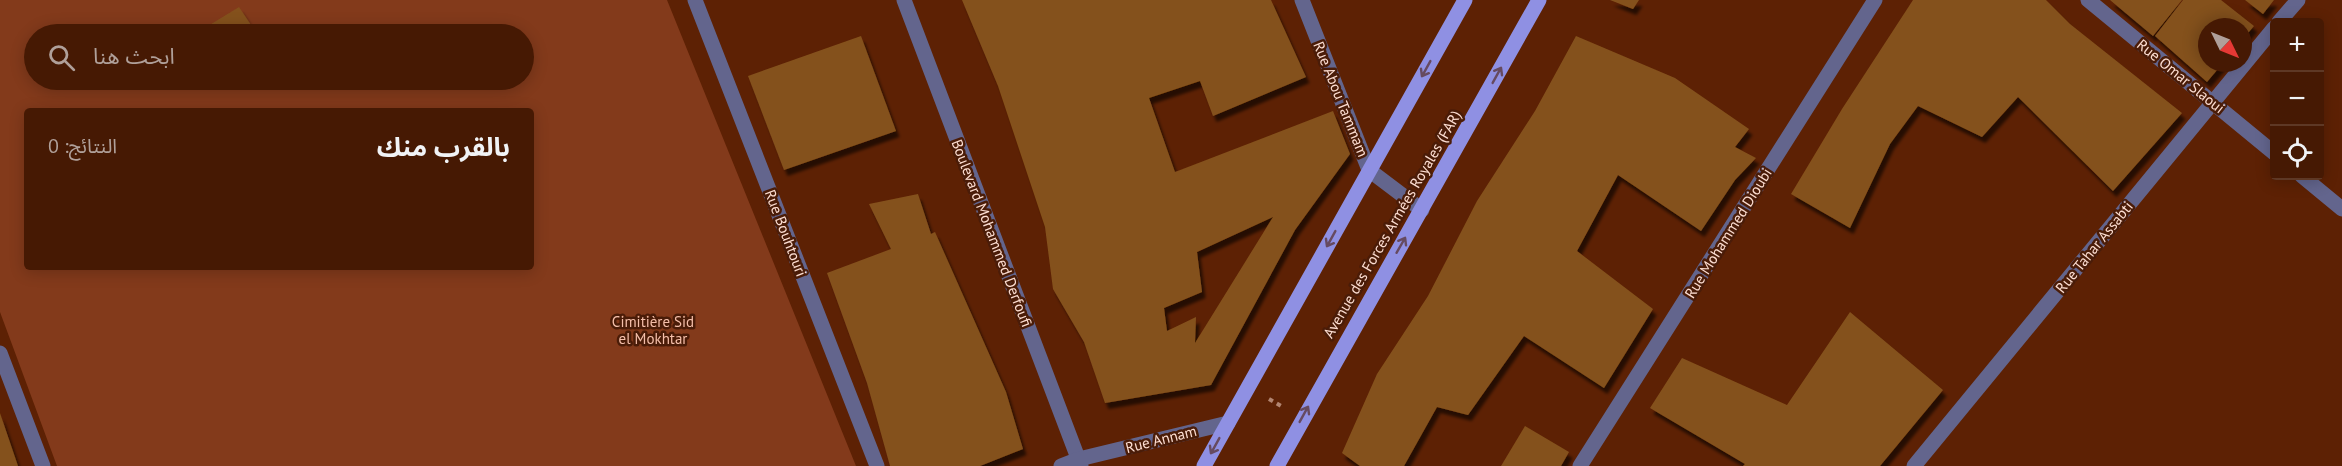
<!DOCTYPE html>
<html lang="ar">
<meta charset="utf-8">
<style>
body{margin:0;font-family:"PT Sans","Noto Sans Arabic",sans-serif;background:#4d220d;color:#f1f3f6;direction:rtl}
.controls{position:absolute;right:18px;top:18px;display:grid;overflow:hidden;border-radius:6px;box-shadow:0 3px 15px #0003}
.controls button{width:54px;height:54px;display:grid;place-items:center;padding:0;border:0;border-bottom:2px solid #5e3825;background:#461903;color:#f1f3f6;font:30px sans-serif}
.compass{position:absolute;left:2198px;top:18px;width:54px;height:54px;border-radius:50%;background:#461903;box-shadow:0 3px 15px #0003;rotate:133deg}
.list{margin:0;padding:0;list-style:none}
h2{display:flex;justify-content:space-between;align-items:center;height:78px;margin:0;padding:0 24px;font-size:26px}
h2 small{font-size:20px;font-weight:400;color:#b0a09a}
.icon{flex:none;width:33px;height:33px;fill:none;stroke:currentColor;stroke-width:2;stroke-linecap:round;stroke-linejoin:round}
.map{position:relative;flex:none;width:2342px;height:466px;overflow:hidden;direction:ltr}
.search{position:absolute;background:#461903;box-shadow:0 3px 15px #0003;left:24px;top:24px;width:510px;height:66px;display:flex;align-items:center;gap:15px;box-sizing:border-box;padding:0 21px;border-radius:33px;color:#b0a09a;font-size:22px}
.panel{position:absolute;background:#461903;box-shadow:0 3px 15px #0003;left:24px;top:108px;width:510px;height:162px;border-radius:6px;direction:rtl}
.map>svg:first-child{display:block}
.green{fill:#833a1b;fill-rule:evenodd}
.building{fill:#84511c;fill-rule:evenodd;filter:url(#shadow)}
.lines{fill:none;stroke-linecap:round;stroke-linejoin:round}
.path{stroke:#b28571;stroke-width:4;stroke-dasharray:4.5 4.5;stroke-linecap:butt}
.minor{stroke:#63658d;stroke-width:15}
.major{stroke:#8f90e3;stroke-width:15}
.oneway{stroke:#664a60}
.labels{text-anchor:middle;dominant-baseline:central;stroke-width:5;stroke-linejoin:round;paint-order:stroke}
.street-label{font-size:15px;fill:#fdded2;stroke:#4a1c08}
.park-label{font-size:15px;fill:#f5bfaa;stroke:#4a1c08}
</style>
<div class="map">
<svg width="2342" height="466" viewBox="0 0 2342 466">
<defs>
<filter id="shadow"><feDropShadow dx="3.5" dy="6" stdDeviation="1.5" flood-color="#0009"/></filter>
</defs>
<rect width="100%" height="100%" fill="#5d2104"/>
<path class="green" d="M0 0H667L856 466H57L0 312ZM34 34H524V80H34ZM27 111H531V267H27Z"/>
<g class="building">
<path d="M962 0H1271L1306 77 1213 116 1200 81 1149 98 1175 172 1333 111 1350 154 1295 230 1211 385 1105 403 1084 342 1053 289 1045 227 998 86ZM1273 217 1195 343 1196 317 1167 331 1164 308 1202 292 1197 252Z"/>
<path d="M1610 0H1639L1633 9Z"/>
<path d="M1913 0H2046L2070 24 2182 113 2113 191 2018 97 1982 137 1918 106 1890 144 1850 228 1791 194 1842 109Z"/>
<path d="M2110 0H2182L2153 36Z"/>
<path d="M2183 0H2221L2254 26 2243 39V27H2207V63H2223L2207 82 2155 36Z"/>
<path d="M2245 0H2274L2263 14Z"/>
<path d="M239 7 257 34H195Z"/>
<path d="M861 36 896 131 784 170 748 76Z"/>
<path d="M1576 36 1675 78 1749 129 1735 147 1756 158 1735 180 1701 231 1618 175 1577 251 1653 309 1604 388 1524 336 1468 415 1437 407 1404 466H1360L1342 453 1377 374 1428 296 1477 201 1535 111Z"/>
<path d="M918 194 931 234 935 232 1006 392 1023 449 980 466H890L867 383 827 273 891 249 869 204Z"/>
<path d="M1850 312 1943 390 1880 466H1743L1745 464 1650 408 1682 358 1787 405Z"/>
<path d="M0 413 18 466H0Z"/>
<path d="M1525 426 1569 452 1561 466H1501Z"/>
</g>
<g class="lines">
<path class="path" d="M1269 399 1283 407"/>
<g class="minor">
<path d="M695 0 877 466"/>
<path d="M904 0 1081 466"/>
<path d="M1302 0 1369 170 1422 210"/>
<path d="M2088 0 2274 153"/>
<path d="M2279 22 2298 0"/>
<path d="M2302 176 2342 209"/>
<path d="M0 353 43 466"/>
<path d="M1061 466 1079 459 1228 423"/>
<path d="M1580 466 1875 0"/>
<path d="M1914 466 2274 28"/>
</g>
<g class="major">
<path d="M1204 466 1465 0"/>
<path d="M1277 466 1539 0"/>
</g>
</g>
<defs><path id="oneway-shaft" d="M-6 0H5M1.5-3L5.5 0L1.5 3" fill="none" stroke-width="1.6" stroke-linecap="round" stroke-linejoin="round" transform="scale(1.5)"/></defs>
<g class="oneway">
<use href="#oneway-shaft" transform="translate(1426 69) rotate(119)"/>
<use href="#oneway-shaft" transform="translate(1497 75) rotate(-61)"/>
<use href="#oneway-shaft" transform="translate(1331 239) rotate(119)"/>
<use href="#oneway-shaft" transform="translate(1401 245) rotate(-60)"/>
<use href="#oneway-shaft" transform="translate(1304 414) rotate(-61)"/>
<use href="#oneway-shaft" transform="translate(1215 446) rotate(119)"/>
</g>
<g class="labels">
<g class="street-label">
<text transform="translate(2181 76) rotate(39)">Rue Omar Slaoui</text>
<text transform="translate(1341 99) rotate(68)">Rue Abou Tammam</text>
<text transform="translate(1392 224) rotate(-60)">Avenue des Forces Armées Royales (FAR)</text>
<text transform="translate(786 233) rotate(69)">Rue Bouhtouri</text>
<text transform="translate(992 233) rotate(69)">Boulevard Mohammed Derfoufi</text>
<text transform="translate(1728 233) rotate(-58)">Rue Mohammed Dioubi</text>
<text transform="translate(2094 247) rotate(-51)">Rue Tahar Assabti</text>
<text transform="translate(1161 439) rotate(-14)">Rue Annam</text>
</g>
<g class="park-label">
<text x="653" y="321">Cimitière Sid<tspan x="653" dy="17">el Mokhtar</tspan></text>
</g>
</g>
</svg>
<div class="controls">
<button>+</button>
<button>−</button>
<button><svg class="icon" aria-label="locate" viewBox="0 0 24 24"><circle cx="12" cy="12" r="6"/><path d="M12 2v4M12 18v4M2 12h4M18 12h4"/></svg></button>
</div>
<svg class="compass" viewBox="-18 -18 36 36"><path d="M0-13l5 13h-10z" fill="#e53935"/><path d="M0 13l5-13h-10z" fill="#b0a09a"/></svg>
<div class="search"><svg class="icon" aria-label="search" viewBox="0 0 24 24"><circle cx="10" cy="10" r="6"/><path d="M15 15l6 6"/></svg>ابحث هنا</div>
<section class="panel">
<h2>بالقرب منك<small>النتائج: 0</small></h2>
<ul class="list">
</ul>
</section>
</div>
